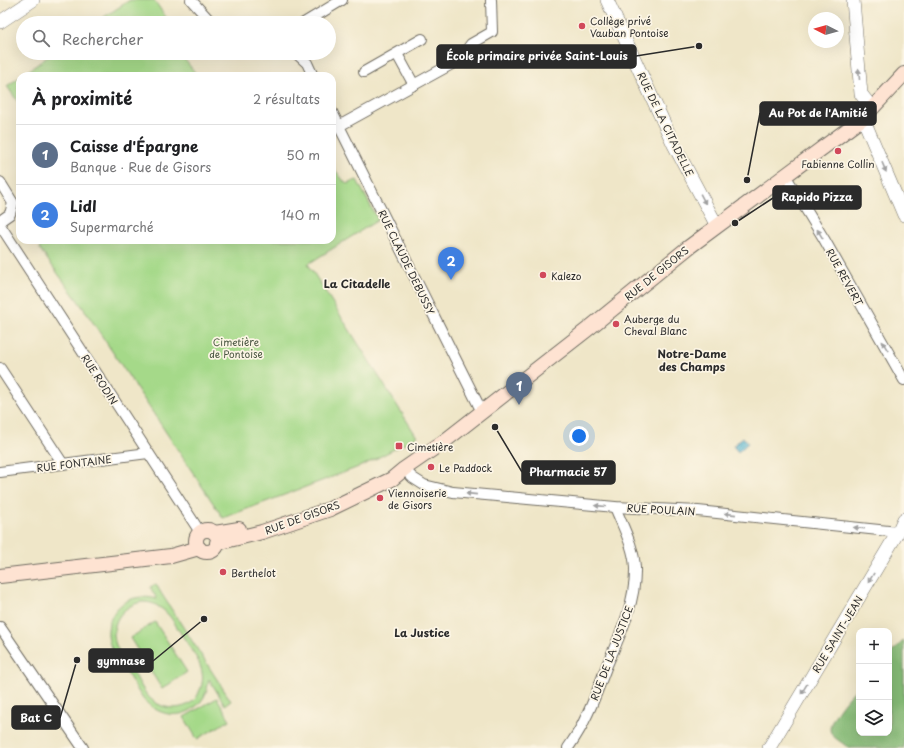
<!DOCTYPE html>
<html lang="fr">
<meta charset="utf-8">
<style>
body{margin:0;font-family:"Playpen Sans",sans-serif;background:#f2f2f2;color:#202124}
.controls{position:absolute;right:12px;bottom:12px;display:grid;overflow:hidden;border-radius:8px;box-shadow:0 4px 16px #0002}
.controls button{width:36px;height:36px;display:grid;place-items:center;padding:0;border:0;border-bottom:1px solid #e0e0e0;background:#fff;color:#202124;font:20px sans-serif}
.compass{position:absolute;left:808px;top:12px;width:36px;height:36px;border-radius:50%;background:#fff;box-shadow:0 4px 16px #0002;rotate:276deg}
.you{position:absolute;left:579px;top:436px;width:14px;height:14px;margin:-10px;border:3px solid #fff;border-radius:50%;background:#1a73e8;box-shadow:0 0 0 6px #1a73e833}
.badge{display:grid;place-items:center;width:26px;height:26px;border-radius:50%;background:#d1495b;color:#fff;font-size:13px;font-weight:700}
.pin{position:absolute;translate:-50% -33px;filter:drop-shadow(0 1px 2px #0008)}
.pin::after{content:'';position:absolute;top:21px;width:14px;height:12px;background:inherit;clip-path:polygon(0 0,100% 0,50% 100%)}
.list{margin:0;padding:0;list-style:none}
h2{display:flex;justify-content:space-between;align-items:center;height:52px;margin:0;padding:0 16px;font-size:17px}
h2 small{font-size:13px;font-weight:400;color:#757577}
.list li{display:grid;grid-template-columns:26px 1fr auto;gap:12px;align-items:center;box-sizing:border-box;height:60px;padding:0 16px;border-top:1px solid #e0e0e0}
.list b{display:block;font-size:15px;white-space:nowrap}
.list p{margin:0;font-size:13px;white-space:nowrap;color:#757577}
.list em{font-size:13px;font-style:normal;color:#757577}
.icon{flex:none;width:22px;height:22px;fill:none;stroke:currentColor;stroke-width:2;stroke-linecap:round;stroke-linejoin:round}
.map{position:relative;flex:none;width:904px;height:748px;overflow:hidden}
.search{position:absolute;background:#fff;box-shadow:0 4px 16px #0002;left:16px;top:16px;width:320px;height:44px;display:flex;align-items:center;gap:10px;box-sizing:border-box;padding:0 14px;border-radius:22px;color:#757577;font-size:15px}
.panel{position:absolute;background:#fff;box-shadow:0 4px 16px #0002;left:16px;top:72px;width:320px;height:172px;border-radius:12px}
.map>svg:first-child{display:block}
.green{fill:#a5d989;stroke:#68825a;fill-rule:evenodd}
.forest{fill:#84b975;stroke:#587250}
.water{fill:#4fb0ce;stroke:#3d6e7c}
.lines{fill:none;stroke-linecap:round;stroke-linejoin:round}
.minor-casing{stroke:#706c62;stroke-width:12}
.tertiary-casing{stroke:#706c62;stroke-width:14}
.secondary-casing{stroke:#706c62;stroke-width:16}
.minor{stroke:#fff;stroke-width:10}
.tertiary{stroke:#fff;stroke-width:13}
.secondary{stroke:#fee3d2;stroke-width:14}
.oneway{fill:#a0a0a0}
.poi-dot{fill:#d1495b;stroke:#fcf5e5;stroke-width:1.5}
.labels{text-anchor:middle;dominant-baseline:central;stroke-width:3.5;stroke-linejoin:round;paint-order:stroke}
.poi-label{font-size:10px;fill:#2b2b2b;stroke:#fcf5e5;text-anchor:start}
.street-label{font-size:10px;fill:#2b2b2b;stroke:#fcf5e5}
.park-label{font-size:10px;fill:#4a5642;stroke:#fcf5e5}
.neighbourhood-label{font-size:11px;font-weight:bold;fill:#2b2b2b;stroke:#fcf5e5}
.leader{fill:none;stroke:#2b2b2b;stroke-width:1.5}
.callout-dot{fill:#2b2b2b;stroke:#fcf5e5;stroke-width:1.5}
.callout{fill:#2b2b2b;stroke:#2b2b2b;stroke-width:1.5}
.callout-label{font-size:11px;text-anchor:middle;font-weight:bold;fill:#fff}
</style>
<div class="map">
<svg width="904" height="748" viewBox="0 0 904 748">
<rect width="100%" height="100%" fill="#fcf5e5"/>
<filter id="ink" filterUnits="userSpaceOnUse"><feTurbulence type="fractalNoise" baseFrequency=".025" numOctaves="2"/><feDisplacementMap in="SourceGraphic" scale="8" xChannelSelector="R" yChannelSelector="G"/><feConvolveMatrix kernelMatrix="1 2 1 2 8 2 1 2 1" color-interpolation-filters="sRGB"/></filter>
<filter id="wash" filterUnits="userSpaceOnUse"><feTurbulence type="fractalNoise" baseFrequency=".012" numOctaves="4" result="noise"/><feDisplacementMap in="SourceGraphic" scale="16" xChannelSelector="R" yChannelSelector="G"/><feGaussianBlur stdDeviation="0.9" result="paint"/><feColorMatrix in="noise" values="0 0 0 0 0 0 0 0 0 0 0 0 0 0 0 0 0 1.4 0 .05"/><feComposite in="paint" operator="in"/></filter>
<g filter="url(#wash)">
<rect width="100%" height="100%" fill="#efe6c8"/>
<g class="green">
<path d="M130 0H154L170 23H95Z"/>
<path d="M53 53H187L184 59 198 76H21Z"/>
<path d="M20 77V105L7 86Z"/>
<path d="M332 166 346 184 357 180 378 220 308 264 417 437 364 465 223 518 84 309 39 248 48 240H332Z"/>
<path d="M156 584 161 593 231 701 225 705 209 679C208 685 207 691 204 697 189 721 160 719 143 699 137 690 131 680 125 670 120 663 115 657 112 649 104 634 108 615 122 604 132 596 145 596 157 599L150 587ZM142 602C148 602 154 603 159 607 170 613 175 625 182 635 193 653 210 671 199 692 197 698 193 702 187 705 178 709 167 709 158 704 146 698 140 684 134 673 128 664 120 655 116 645 109 625 121 606 142 602Z"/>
<path d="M155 622 187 672 162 689 130 638Z"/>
<path d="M217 698 230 720 197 739 184 717Z"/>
</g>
<path class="forest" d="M904 640V748H848C844 743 834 739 831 733 825 722 851 693 859 686V733H889V655Z"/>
<path class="water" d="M743 437 748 443 738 452 733 446Z"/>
</g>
<g filter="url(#ink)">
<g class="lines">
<g class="minor-casing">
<g id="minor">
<path d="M191 0 212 23"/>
<path d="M304 23 342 0"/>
<path d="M296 53 307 63 313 76"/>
<path d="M397 54 414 85"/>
<path d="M364 72 422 39"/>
<path d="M332 112 482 412"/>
<path d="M339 126 459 60 471 44 492 32 491 0"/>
<path d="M785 175 824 239 904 380"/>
<path d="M0 182 13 203 10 214 0 221"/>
<path d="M0 225 200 532"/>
<path d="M0 368 63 464"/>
<path d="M404 469 413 478 424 485 453 492 615 507 698 511 898 532"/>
<path d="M0 472 148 453"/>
<path d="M0 627 83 748"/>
<path d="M568 748C574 739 581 729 585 719 594 702 600 683 607 665 620 635 636 602 635 568 634 547 623 527 615 507"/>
</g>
</g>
<g class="tertiary-casing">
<g id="tertiary">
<path d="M607 0 674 145 717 226"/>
<path d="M853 0 861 94 872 108"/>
<path d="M0 22 33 0"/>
<path d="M863 118 904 215"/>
<path d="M769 748 898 532 904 519"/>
</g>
</g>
<g class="secondary-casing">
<g id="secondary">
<circle cx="207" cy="541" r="11"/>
<path d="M215 533 239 529"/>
<path d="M217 543 262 532 330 509 392 479 404 469 446 440 588 329 689 247 863 118 904 74"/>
<path d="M0 576 171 556 199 548"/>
</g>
</g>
<use href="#minor" class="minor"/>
<use href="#tertiary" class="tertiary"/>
<use href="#secondary" class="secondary"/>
</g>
<defs><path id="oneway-solid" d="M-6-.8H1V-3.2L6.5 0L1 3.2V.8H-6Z"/></defs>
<g class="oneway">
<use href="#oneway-solid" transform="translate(859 74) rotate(-95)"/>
<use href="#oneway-solid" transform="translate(884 167) rotate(67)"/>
<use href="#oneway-solid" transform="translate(703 199) rotate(62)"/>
<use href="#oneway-solid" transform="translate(820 234) rotate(-121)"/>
<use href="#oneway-solid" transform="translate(885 346) rotate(-121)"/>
<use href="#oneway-solid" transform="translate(471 494) rotate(-174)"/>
<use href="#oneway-solid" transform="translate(600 506) rotate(-175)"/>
<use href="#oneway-solid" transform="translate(730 514) rotate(-174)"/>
<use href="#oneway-solid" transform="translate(859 528) rotate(-174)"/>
<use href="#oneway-solid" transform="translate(871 578) rotate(121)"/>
<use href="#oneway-solid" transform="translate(804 689) rotate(121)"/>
</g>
</g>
<g class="poi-dot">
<circle cx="582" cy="26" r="4"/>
<circle cx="838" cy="151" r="4"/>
<circle cx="543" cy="275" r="4"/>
<circle cx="616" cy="324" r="4"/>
<rect x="395" y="442" width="8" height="8" rx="2"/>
<circle cx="431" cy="467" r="4"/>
<circle cx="380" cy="498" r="4"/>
<circle cx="223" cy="572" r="4"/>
</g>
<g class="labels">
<g class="poi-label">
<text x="590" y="20">Collège privé<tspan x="590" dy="12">Vauban Pontoise</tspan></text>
<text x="838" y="163" text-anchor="middle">Fabienne Collin</text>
<text x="551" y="275">Kalezo</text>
<text x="624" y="318">Auberge du<tspan x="624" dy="12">Cheval Blanc</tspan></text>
<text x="407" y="446">Cimetière</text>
<text x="439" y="467">Le Paddock</text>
<text x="388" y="492">Viennoiserie<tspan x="388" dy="12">de Gisors</tspan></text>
<text x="231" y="572">Berthelot</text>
</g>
<g class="street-label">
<text transform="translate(666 124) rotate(64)">RUE DE LA CITADELLE</text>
<text transform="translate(407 262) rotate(64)">RUE CLAUDE DEBUSSY</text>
<text transform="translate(656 273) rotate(-39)">RUE DE GISORS</text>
<text transform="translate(845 277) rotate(61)">RUE REVERT</text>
<text transform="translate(100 379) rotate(57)">RUE RODIN</text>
<text transform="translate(74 463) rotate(-7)">RUE FONTAINE</text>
<text transform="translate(661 509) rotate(3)">RUE POULAIN</text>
<text transform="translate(302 517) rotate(-20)">RUE DE GISORS</text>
<text transform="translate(837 634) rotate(-59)">RUE SAINT-JEAN</text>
<text transform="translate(611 653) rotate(-69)">RUE DE LA JUSTICE</text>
</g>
<g class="park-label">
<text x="236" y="341">Cimetière<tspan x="236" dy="12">de Pontoise</tspan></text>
</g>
<g class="neighbourhood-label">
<text x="357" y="283">La Citadelle</text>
<text x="692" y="353">Notre-Dame<tspan x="692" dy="13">des Champs</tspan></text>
<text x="422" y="632">La Justice</text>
</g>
</g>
<path class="leader" d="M699 46L636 56M747 180L760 113M735 223L773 198M495 427L522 472M204 619L153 661M77 660L60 718"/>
<g class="callout-dot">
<circle cx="699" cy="46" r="4"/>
<circle cx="747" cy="180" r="4"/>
<circle cx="735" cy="223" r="4"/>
<circle cx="495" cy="427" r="4"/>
<circle cx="204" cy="619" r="4"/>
<circle cx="77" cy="660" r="4"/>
</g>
<g class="callout">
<rect x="437" y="45" width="199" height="23" rx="4"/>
<rect x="760" y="102" width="116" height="23" rx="4"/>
<rect x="773" y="186" width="88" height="23" rx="4"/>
<rect x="522" y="461" width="93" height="23" rx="4"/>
<rect x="89" y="649" width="64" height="23" rx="4"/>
<rect x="12" y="706" width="48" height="23" rx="4"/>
</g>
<g class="callout-label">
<text x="537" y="60">École primaire privée Saint-Louis</text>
<text x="818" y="117">Au Pot de l'Amitié</text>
<text x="817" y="201">Rapido Pizza</text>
<text x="568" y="476">Pharmacie 57</text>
<text x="121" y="665">gymnase</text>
<text x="36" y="722">Bat C</text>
</g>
</svg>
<div class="controls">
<button>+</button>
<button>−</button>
<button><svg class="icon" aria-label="layers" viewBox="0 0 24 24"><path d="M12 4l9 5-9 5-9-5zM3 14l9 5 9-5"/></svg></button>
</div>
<svg class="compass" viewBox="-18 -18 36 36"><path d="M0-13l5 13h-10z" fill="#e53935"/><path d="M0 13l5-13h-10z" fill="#757577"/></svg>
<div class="you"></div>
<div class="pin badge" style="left:519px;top:405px;background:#5c6f8a">1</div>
<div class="pin badge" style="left:451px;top:280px;background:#3f7fe0">2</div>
<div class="search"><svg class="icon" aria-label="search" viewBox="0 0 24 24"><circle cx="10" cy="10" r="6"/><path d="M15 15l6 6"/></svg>Rechercher</div>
<section class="panel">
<h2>À proximité<small>2 résultats</small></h2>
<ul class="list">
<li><span class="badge" style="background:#5c6f8a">1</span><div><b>Caisse d'Épargne</b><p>Banque · Rue de Gisors</p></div><em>50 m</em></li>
<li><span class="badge" style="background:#3f7fe0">2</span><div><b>Lidl</b><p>Supermarché</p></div><em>140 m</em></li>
</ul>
</section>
</div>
